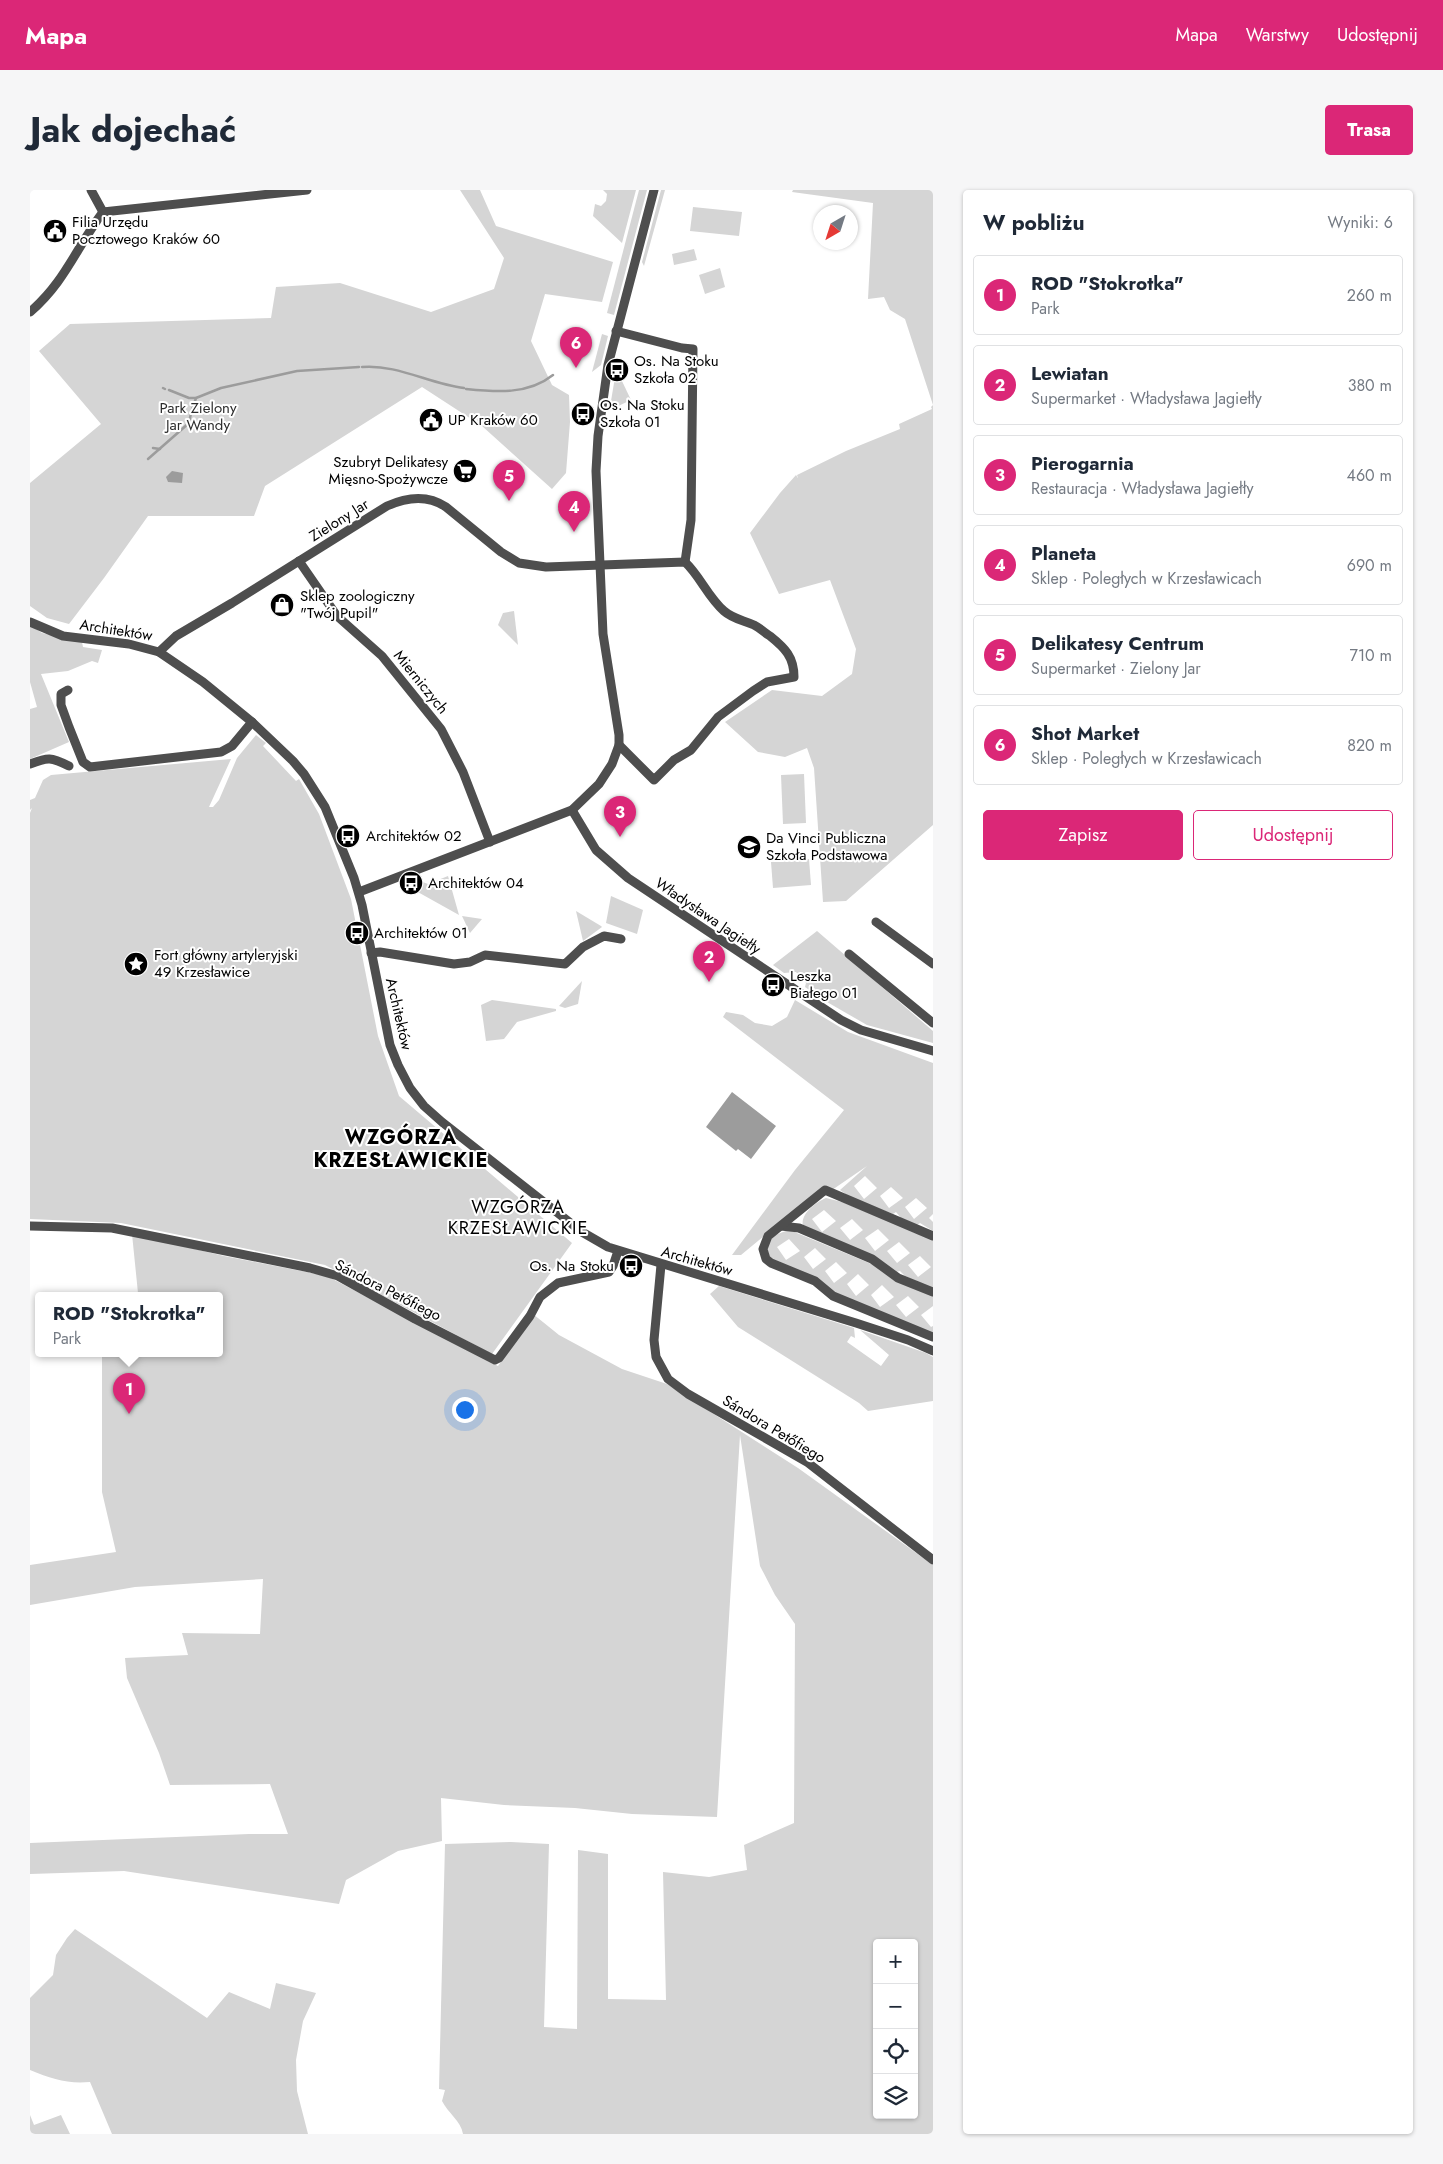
<!DOCTYPE html>
<html lang="pl">
<meta charset="utf-8">
<style>
body{margin:0;font-family:Jost,sans-serif;background:#f6f6f7;color:#1f2937}
.controls{position:absolute;right:15px;bottom:15px;display:grid;overflow:hidden;border-radius:5px;box-shadow:0 1px 4px #0004}
.controls button{width:45px;height:45px;display:grid;place-items:center;padding:0;border:0;border-bottom:1px solid #e0e1e3;background:#fff;color:#1f2937;font:25px sans-serif}
.compass{position:absolute;left:783px;top:15px;width:45px;height:45px;border-radius:50%;background:#fff;box-shadow:0 1px 4px #0004;rotate:219deg}
.you{position:absolute;left:434px;top:1219px;width:18px;height:18px;margin:-12px;border:4px solid #fff;border-radius:50%;background:#1a73e8;box-shadow:0 0 0 8px #1a73e833}
.badge{display:grid;place-items:center;width:32px;height:32px;border-radius:50%;background:#db2777;color:#fff;font-size:16px;font-weight:700}
.pin{position:absolute;translate:-50% -41px;filter:drop-shadow(0 1px 2px #0008)}
.pin::after{content:'';position:absolute;top:26px;width:18px;height:15px;background:inherit;clip-path:polygon(0 0,100% 0,50% 100%)}
.popup{position:absolute;left:5px;top:1102px;width:188px;height:65px;box-sizing:border-box;display:grid;place-content:center;border-radius:5px;background:#fff;filter:drop-shadow(0 1px 4px #0005);font-size:16px;white-space:nowrap;color:#747a83}
.popup b{font-size:19px;color:#1f2937}
.popup::after{content:'';position:absolute;left:50%;top:100%;margin-left:-10px;border:10px solid transparent;border-top-color:#fff}
.list{margin:0;padding:0;list-style:none}
h2{display:flex;justify-content:space-between;align-items:center;height:65px;margin:0;padding:0 20px;font-size:21px}
h2 small{font-size:16px;font-weight:400;color:#747a83}
.list li{display:grid;grid-template-columns:32px 1fr auto;gap:15px;align-items:center;box-sizing:border-box;height:80px;margin:0 10px 10px;padding:0 10px;border:1px solid #e0e1e3;border-radius:5px}
.list b{display:block;font-size:19px;white-space:nowrap}
.list p{margin:0;font-size:16px;white-space:nowrap;color:#747a83}
.list em{font-size:16px;font-style:normal;color:#747a83}
.actions{display:flex;gap:10px;padding:15px 20px}
.actions a{flex:1;padding:11px 0;border:1px solid #db2777;border-radius:5px;text-align:center;font-size:18px;color:#db2777}
.actions .main{background:#db2777;color:#fff}
.icon{flex:none;width:28px;height:28px;fill:none;stroke:currentColor;stroke-width:2;stroke-linecap:round;stroke-linejoin:round}
.map{position:relative;flex:none;width:903px;height:1944px;overflow:hidden;border-radius:5px}
header{display:flex;align-items:center;gap:30px;box-sizing:border-box;height:70px;padding:0 25px;background:#db2777;color:#fff}
header strong{font-size:24px}
nav{display:flex;gap:28px;margin-inline-start:auto;font-size:18px}
.intro{display:flex;align-items:center;justify-content:space-between;box-sizing:border-box;height:120px;padding:0 30px}
h1{margin:0;font-size:35px}
.button{padding:12px 22px;border-radius:5px;background:#db2777;color:#fff;font-size:18px;font-weight:700}
main{display:flex;gap:30px;padding:0 30px}
aside{flex:1;background:#fff;border-radius:5px;box-shadow:0 1px 4px #0004}
.map>svg:first-child{display:block}
.green{fill:#d5d5d5;fill-rule:evenodd}
.water{fill:#9c9c9c}
.lines{fill:none;stroke-linecap:round;stroke-linejoin:round}
.stream{stroke:#9c9c9c;stroke-width:2.5}
.minor{stroke:#4e4e4e;stroke-width:9}
.labels{text-anchor:middle;dominant-baseline:central;stroke-width:4;stroke-linejoin:round;paint-order:stroke}
.poi-label{font-size:15px;fill:#000;stroke:#fff;text-anchor:start}
.park-label{font-size:15px;fill:#2c2c2c;stroke:#fff}
.street-label{font-size:15px;fill:#000;stroke:#fff}
.quarter-label{font-size:18px;letter-spacing:1px;fill:#000;stroke:#fff}
.district-label{font-size:20px;font-weight:bold;letter-spacing:1px;fill:#000;stroke:#fff}
</style>
<header>
<strong>Mapa</strong>
<nav><a>Mapa</a><a>Warstwy</a><a>Udostępnij</a></nav>
</header>
<div class="intro"><h1>Jak dojechać</h1><a class="button">Trasa</a></div>
<main>
<div class="map">
<svg width="903" height="1944" viewBox="0 0 903 1944">
<rect width="100%" height="100%" fill="#fff"/>
<g class="green">
<path d="M430 0H450L466 36 583 72 572 112 515 104 501 151 522 195 539 205 540 232 536 283 522 299 452 236 392 197 235 296 224 326H118L74 388 39 434 17 428 0 416V293L71 234 9 161 40 134 241 128 246 97 310 93 401 122 464 99 474 68Z"/>
<path d="M573 0H606L592 53 563 26 565 14 571 16 576 11 577 4Z"/>
<path d="M609 0H617L584 125 577 123Z"/>
<path d="M631 0H635L614 76 612 72Z"/>
<path d="M763 0H903V635L816 711 793 712 784 578 777 558 755 567 728 562 695 532 742 500 792 506 822 484 826 459 800 390 749 404 720 343 750 303 766 285 768 288 767 285 816 261 870 239 869 234 902 219 901 217 903 215 875 129 860 120 854 107 838 109 843 13 762 2Z"/>
<path d="M663 17 712 22 709 46 660 41Z"/>
<path d="M664 59 667 70 644 75 642 64Z"/>
<path d="M690 78 695 97 675 104 669 85Z"/>
<path d="M572 144 578 146 571 175 562 182Z"/>
<path d="M587 186 591 189 601 210 584 218 580 217 585 187Z"/>
<path d="M484 421 488 455 468 435 473 423Z"/>
<path d="M0 435 12 443 52 452 53 457 72 460 68 473 62 471 38 481 11 484 39 552 0 569V519L7 517 0 492Z"/>
<path d="M226 545 236 553 233 556 266 591 269 589 289 624 321 709 348 846 369 906 542 1053 462 1164 295 1075 91 1033 0 1029V623L2 618 0 620V610L5 608 13 590 21 585 201 569 179 617H183L189 610 207 568Z"/>
<path d="M774 584 776 633 753 634 751 585Z"/>
<path d="M779 669 781 695 743 698 741 672Z"/>
<path d="M418 686 429 725 386 701 383 694 390 691 398 694Z"/>
<path d="M581 706 613 720 607 744 576 733Z"/>
<path d="M546 721 571 736 572 737 553 751Z"/>
<path d="M432 726 452 729 440 743Z"/>
<path d="M787 741 903 841V853L837 835 797 812 775 797 776 793 766 782 754 783 743 775Z"/>
<path d="M552 791 548 814 535 818 529 816Z"/>
<path d="M462 810 526 819V821L487 832 474 849 456 851 451 815Z"/>
<path d="M765 810 818 842 903 873V1024L899 1028 903 1032V1041L890 1033 887 1035 871 1028 866 1022 863 1024 820 1007 810 1000 837 976 802 1000 794 996 711 1065H702L765 980 814 920 693 827 696 822 713 825 725 833 742 836 757 827ZM835 986 847 998 834 1009 824 996ZM861 997 873 1008 859 1018 850 1006ZM886 1008 897 1018 884 1029 875 1017Z"/>
<path d="M796 1008 812 1012 903 1049V1099L875 1086 870 1081 866 1082 773 1036C770 1024 786 1012 796 1008ZM794 1020 806 1031 792 1042 782 1029ZM822 1029 833 1040 820 1050 810 1038ZM848 1039 859 1050 845 1061 835 1048ZM869 1052 880 1063 867 1073 857 1061ZM890 1066 901 1077 888 1087 878 1075Z"/>
<path d="M756 1041H762L844 1075 863 1090 903 1106V1116L891 1125 901 1137 903 1136V1144L803 1102 740 1069C735 1053 739 1046 756 1041ZM759 1049 770 1061 756 1070 747 1057ZM785 1058 796 1069 783 1079 774 1067ZM806 1072 817 1083 804 1093 795 1081ZM828 1084 839 1095 826 1106 817 1094ZM852 1095 864 1107 850 1117 841 1105ZM878 1106 889 1117 876 1127 866 1115Z"/>
<path d="M102 1044 194 1066 297 1086 468 1176 503 1124 529 1145 592 1179 637 1194 768 1278 903 1375V1944H433C431 1931 418 1923 412 1911L415 1900 409 1899 415 1654 481 1652 519 1654 514 1837 547 1839 548 1660 578 1664V1809L636 1810 633 1682 679 1687 717 1680 714 1655 764 1633 765 1434 745 1405 730 1376 710 1245 687 1627 602 1624 545 1618 474 1615 411 1608 412 1651 368 1661 316 1690 309 1714 94 1681 0 1684V1653L219 1644H258L240 1594 140 1595 129 1563 97 1488 95 1468 158 1465 152 1443 230 1444 233 1389 105 1397 0 1415V1375L86 1362 72 1302V1163H189V1105H69V1103H108ZM847 1753H884V1925H847Z"/>
<path d="M689 1096 824 1138 825 1148 821 1146 817 1152 851 1176 859 1165 830 1140 896 1163 903 1167V1211L838 1221 829 1213 708 1137 680 1104Z"/>
<path d="M45 1739 177 1828 199 1802 240 1819 246 1793 286 1803 273 1831 266 1870 267 1901 278 1944H82L60 1892C37 1894 22 1889 0 1880V1808L23 1785 26 1765 37 1748Z"/>
<path d="M0 1925 4 1935 31 1925 40 1944H0Z"/>
</g>
<g class="water">
<path d="M142 281 153 283 152 293 138 292 136 287Z"/>
<path d="M702 902 746 936 721 969 708 959 706 961 676 937Z"/>
</g>
<g class="lines">
<g class="stream">
<path d="M332 177C367 174 400 194 434 198"/>
<path d="M133 198 135 199"/>
<path d="M436 199C466 202 498 205 523 185"/>
<path d="M139 200 159 208H166L191 198 267 181 329 177"/>
<path d="M162 220 166 208"/>
<path d="M123 258 130 259"/>
<path d="M118 269 159 233 161 223"/>
</g>
<g class="minor">
<path d="M61 0 73 22"/>
<path d="M0 122C35 92 46 58 73 22L277 0"/>
<path d="M586 141 652 158 663 159 661 330 655 372"/>
<path d="M269 371 307 426 352 466 411 539 433 582 460 652"/>
<path d="M0 432 33 446 99 454 129 462 173 492 222 532 263 571 274 584 295 617 324 688 332 715 360 855 368 875 380 898 394 916 412 932 552 1042 578 1057 826 1133 878 1150 903 1161"/>
<path d="M129 462 146 446 202 413 357 316C377 307 397 304 416 317L471 362 489 373 516 377 655 372C670 386 678 407 694 421 703 429 713 430 724 435 730 438 735 443 740 446 755 458 764 467 764 487L737 492 723 501 688 527 661 560 644 570 624 590 589 555"/>
<path d="M38 500 31 504V515L39 537 53 572 60 577 191 562 202 556 222 532"/>
<path d="M0 574C18 567 21 567 39 576"/>
<path d="M542 620 566 660 598 688 811 830 831 840 903 861"/>
<path d="M329 702 542 620 569 594 582 574 589 555V545L573 444 566 281 568 246 578 175 624 0"/>
<path d="M846 732 903 774"/>
<path d="M341 763 350 762 424 774 440 772 455 765 535 774 553 757 574 746 591 749"/>
<path d="M819 764 903 833"/>
<path d="M0 1036 82 1038 280 1078 308 1086 385 1129 465 1170 469 1168 500 1126 510 1107 528 1093 579 1082 583 1076 588 1061"/>
<path d="M751 1036 769 1038 842 1069 868 1088 903 1102"/>
<path d="M903 1046 795 1000 738 1046 733 1059 736 1069 741 1073 785 1091 803 1106 903 1147"/>
<path d="M631 1075 624 1150 626 1167 638 1189 658 1204 777 1272 903 1370"/>
</g>
</g>
<defs>
<g id="civic-disc" transform="scale(1.25)"><circle r="9.5" fill="#000" stroke="#fff"/><path d="M-.6-6.5H3V-4.5H.6V-3L4-1V1h2V6H-6V1h2V-1L-.6-3ZM-1.2 2.5V6h2.4V2.5Z" fill="#fff"/></g>
<g id="bus-disc" transform="scale(1.25)"><circle r="9.5" fill="#000" stroke="#fff"/><path d="M-5-6H5V4H4V6H2V4H-2V6H-4V4H-5ZM-3.5-4V0h7V-4ZM-3.5 1.2v1.5H-2V1.2ZM2 1.2v1.5H3.5V1.2Z" fill="#fff"/></g>
<g id="supermarket-disc" transform="scale(1.25)"><circle r="9.5" fill="#000" stroke="#fff"/><path d="M-6-5.5h2.5l.6 2H6L4.5 2H-2.5L-4.4-4H-6ZM-1.5 3.2a1.3 1.3 0 1 0 .1 0ZM3 3.2a1.3 1.3 0 1 0 .1 0Z" fill="#fff"/></g>
<g id="shop-disc" transform="scale(1.25)"><circle r="9.5" fill="#000" stroke="#fff"/><path d="M-5-2.5h2.3a2.7 3.5 0 0 1 5.4 0H5L5.5 6h-11ZM-1.5-2.5h3a1.5 2.3 0 0 0-3 0Z" fill="#fff"/></g>
<g id="school-disc" transform="scale(1.25)"><circle r="9.5" fill="#000" stroke="#fff"/><path d="M0-5L7-2L0 1L-7-2ZM-4 1L0 2.5L4 1V4Q0 6-4 4Z" fill="#fff"/></g>
<g id="sight-disc" transform="scale(1.25)"><circle r="9.5" fill="#000" stroke="#fff"/><path d="M0-6L1.8-2.2L6-1.7L2.9 1.2L3.7 5.4L0 3.3L-3.7 5.4L-2.9 1.2L-6-1.7L-1.8-2.2Z" fill="#fff"/></g>
</defs>
<g fill-rule="evenodd">
<use href="#civic-disc" x="25" y="41"/>
<use href="#bus-disc" x="587" y="180"/>
<use href="#bus-disc" x="553" y="224"/>
<use href="#civic-disc" x="401" y="230"/>
<use href="#supermarket-disc" x="435" y="281"/>
<use href="#shop-disc" x="252" y="415"/>
<use href="#bus-disc" x="318" y="646"/>
<use href="#school-disc" x="719" y="657"/>
<use href="#bus-disc" x="381" y="693"/>
<use href="#bus-disc" x="327" y="743"/>
<use href="#sight-disc" x="106" y="774"/>
<use href="#bus-disc" x="743" y="795"/>
<use href="#bus-disc" x="601" y="1076"/>
</g>
<g class="labels">
<g class="poi-label">
<text x="42" y="32">Filia Urzędu<tspan x="42" dy="17">Pocztowego Kraków 60</tspan></text>
<text x="604" y="171">Os. Na Stoku<tspan x="604" dy="17">Szkoła 02</tspan></text>
<text x="570" y="215">Os. Na Stoku<tspan x="570" dy="17">Szkoła 01</tspan></text>
<text x="418" y="230">UP Kraków 60</text>
<text x="418" y="272" text-anchor="end">Szubryt Delikatesy<tspan x="418" dy="17">Mięsno-Spożywcze</tspan></text>
<text x="270" y="406">Sklep zoologiczny<tspan x="270" dy="17">"Twój Pupil"</tspan></text>
<text x="336" y="646">Architektów 02</text>
<text x="736" y="648">Da Vinci Publiczna<tspan x="736" dy="17">Szkoła Podstawowa</tspan></text>
<text x="398" y="693">Architektów 04</text>
<text x="344" y="743">Architektów 01</text>
<text x="124" y="765">Fort główny artyleryjski<tspan x="124" dy="17">49 Krzesławice</tspan></text>
<text x="760" y="786">Leszka<tspan x="760" dy="17">Białego 01</tspan></text>
<text x="584" y="1076" text-anchor="end">Os. Na Stoku</text>
</g>
<g class="park-label">
<text x="168" y="218">Park Zielony<tspan x="168" dy="17">Jar Wandy</tspan></text>
</g>
<g class="street-label">
<text transform="translate(309 330) rotate(-32)">Zielony Jar</text>
<text transform="translate(86 440) rotate(9)">Architektów</text>
<text transform="translate(391 492) rotate(51)">Mierniczych</text>
<text transform="translate(678 726) rotate(34)">Władysława Jagiełły</text>
<text transform="translate(369 824) rotate(77)">Architektów</text>
<text transform="translate(667 1071) rotate(16)">Architektów</text>
<text transform="translate(358 1100) rotate(27)">Sándora Petőfiego</text>
<text transform="translate(744 1239) rotate(31)">Sándora Petőfiego</text>
</g>
<g class="quarter-label">
<text x="488" y="1017">WZGÓRZA<tspan x="488" dy="21">KRZESŁAWICKIE</tspan></text>
</g>
<g class="district-label">
<text x="371" y="947">WZGÓRZA<tspan x="371" dy="23">KRZESŁAWICKIE</tspan></text>
</g>
</g>
</svg>
<div class="controls">
<button>+</button>
<button>−</button>
<button><svg class="icon" aria-label="locate" viewBox="0 0 24 24"><circle cx="12" cy="12" r="6"/><path d="M12 2v4M12 18v4M2 12h4M18 12h4"/></svg></button>
<button><svg class="icon" aria-label="layers" viewBox="0 0 24 24"><path d="M12 4l9 5-9 5-9-5zM3 14l9 5 9-5"/></svg></button>
</div>
<svg class="compass" viewBox="-18 -18 36 36"><path d="M0-13l5 13h-10z" fill="#e53935"/><path d="M0 13l5-13h-10z" fill="#747a83"/></svg>
<div class="you"></div>
<div class="pin badge" style="left:99px;top:1224px">1</div>
<div class="popup"><b>ROD &quot;Stokrotka&quot;</b>Park</div>
<div class="pin badge" style="left:679px;top:792px">2</div>
<div class="pin badge" style="left:590px;top:647px">3</div>
<div class="pin badge" style="left:544px;top:342px">4</div>
<div class="pin badge" style="left:479px;top:311px">5</div>
<div class="pin badge" style="left:546px;top:178px">6</div>
</div>
<aside>
<h2>W pobliżu<small>Wyniki: 6</small></h2>
<ul class="list">
<li><span class="badge">1</span><div><b>ROD &quot;Stokrotka&quot;</b><p>Park</p></div><em>260 m</em></li>
<li><span class="badge">2</span><div><b>Lewiatan</b><p>Supermarket · Władysława Jagiełły</p></div><em>380 m</em></li>
<li><span class="badge">3</span><div><b>Pierogarnia</b><p>Restauracja · Władysława Jagiełły</p></div><em>460 m</em></li>
<li><span class="badge">4</span><div><b>Planeta</b><p>Sklep · Poległych w Krzesławicach</p></div><em>690 m</em></li>
<li><span class="badge">5</span><div><b>Delikatesy Centrum</b><p>Supermarket · Zielony Jar</p></div><em>710 m</em></li>
<li><span class="badge">6</span><div><b>Shot Market</b><p>Sklep · Poległych w Krzesławicach</p></div><em>820 m</em></li>
</ul>
<div class="actions"><a class="main">Zapisz</a><a>Udostępnij</a></div>
</aside>
</main>
